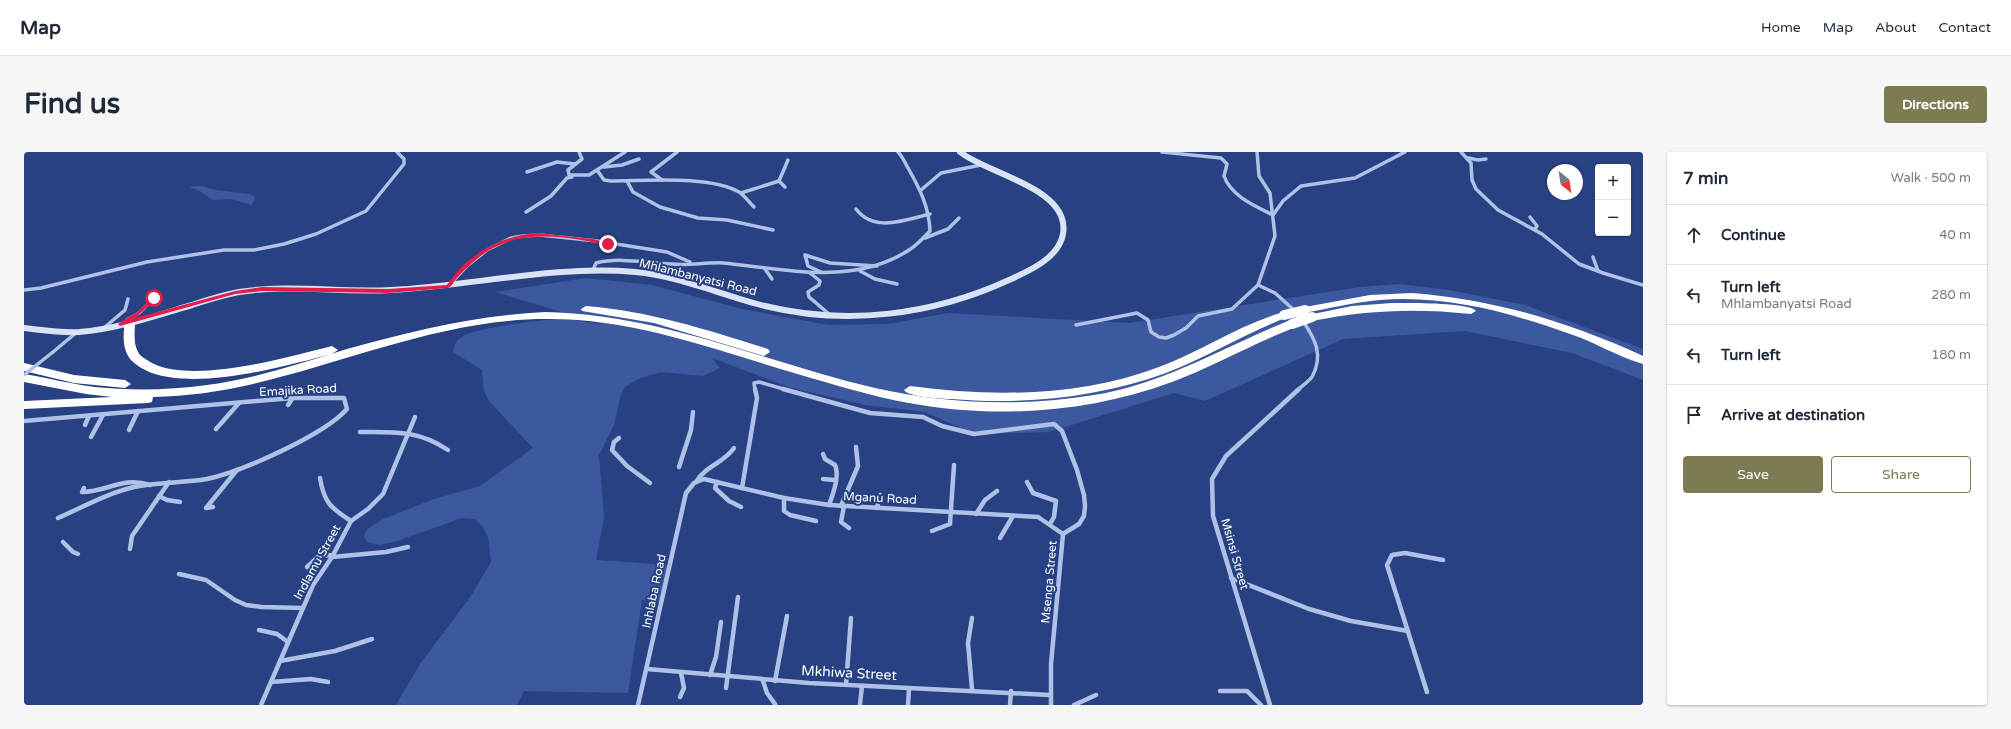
<!DOCTYPE html>
<meta charset="utf-8">
<style>
body{margin:0;font-family:"Varela Round",sans-serif;background:#f6f6f7;color:#1f2937}
.controls{position:absolute;right:12px;top:12px;display:grid;overflow:hidden;border-radius:4px;box-shadow:0 1px 3px #0004}
.controls button{width:36px;height:36px;display:grid;place-items:center;padding:0;border:0;border-bottom:1px solid #e0e1e3;background:#fff;color:#1f2937;font:20px sans-serif}
.compass{position:absolute;left:1523px;top:12px;width:36px;height:36px;border-radius:50%;background:#fff;box-shadow:0 1px 3px #0004;rotate:150deg}
.stop{position:absolute;width:12px;height:12px;margin:-9px;border:3px solid #e11d48;border-radius:50%;background:#fff}
.stop.end{background:#e11d48;border-color:#fff;box-shadow:0 1px 4px #0008}
.list{margin:0;padding:0;list-style:none}
h2{display:flex;justify-content:space-between;align-items:center;height:52px;margin:0;padding:0 16px;font-size:17px}
h2 small{font-size:13px;font-weight:400;color:#747a83}
.list li{display:grid;grid-template-columns:26px 1fr auto;gap:12px;align-items:center;box-sizing:border-box;height:60px;padding:0 16px;border-top:1px solid #e0e1e3}
.list b{display:block;font-size:15px;white-space:nowrap}
.list p{margin:0;font-size:13px;white-space:nowrap;color:#747a83}
.list em{font-size:13px;font-style:normal;color:#747a83}
.actions{display:flex;gap:8px;padding:12px 16px}
.actions a{flex:1;padding:9px 0;border:1px solid #7d7b53;border-radius:4px;text-align:center;font-size:14px;color:#7d7b53}
.actions .main{background:#7d7b53;color:#fff}
.icon{flex:none;width:22px;height:22px;fill:none;stroke:currentColor;stroke-width:2;stroke-linecap:round;stroke-linejoin:round}
.map{position:relative;flex:none;width:1619px;height:553px;overflow:hidden;border-radius:4px}
header{display:flex;align-items:center;gap:24px;box-sizing:border-box;height:56px;padding:0 20px;background:#fff;border-bottom:1px solid #e0e1e3}
header strong{font-size:19px}
nav{display:flex;gap:22px;margin-inline-start:auto;font-size:14px}
.intro{display:flex;align-items:center;justify-content:space-between;box-sizing:border-box;height:96px;padding:0 24px}
h1{margin:0;font-size:28px}
.button{padding:10px 18px;border-radius:4px;background:#7d7b53;color:#fff;font-size:14px;font-weight:700}
main{display:flex;gap:24px;padding:0 24px}
aside{flex:1;background:#fff;border-radius:4px;box-shadow:0 1px 3px #0004}
.map>svg:first-child{display:block}
.green{fill:#3c59a0}
.lines{fill:none;stroke-linecap:round;stroke-linejoin:round}
.minor-far1{stroke:#b0c1e7;stroke-width:3.5}
.minor{stroke:#b0c1e7;stroke-width:4.5}
.secondary{stroke:#dae2f6;stroke-width:6}
.motorway{fill:#fff;fill-rule:evenodd}
.minor-bridge{stroke:#b0c1e7;stroke-width:3.5}
.motorway-bridge{stroke:#fff;stroke-width:10}
.route{fill:#e11d48}
.labels{text-anchor:middle;dominant-baseline:central;stroke-width:4;stroke-linejoin:round;paint-order:stroke}
.street-label{font-size:12px;fill:#fff;stroke:#274183}
.near-street-label{font-size:14px;fill:#fff;stroke:#274183}
</style>
<header>
<strong>Map</strong>
<nav><a>Home</a><a>Map</a><a>About</a><a>Contact</a></nav>
</header>
<div class="intro"><h1>Find us</h1><a class="button">Directions</a></div>
<main>
<div class="map">
<svg width="1619" height="553" viewBox="0 0 1619 553">
<rect width="100%" height="100%" fill="#274183"/>
<g class="green">
<path d="M178 34 191 38 226 42 231 45 228 53 207 47 189 48 174 38 164 35Z"/>
<path d="M562 126 628 133 718 157 804 173 864 172 924 161 1105 171 1336 135 1375 132 1425 138 1501 153 1619 197V228L1548 201 1441 179 1319 187 1181 249 1150 241 1025 280 950 282 901 260 841 253 764 235 688 206 696 216 679 224 637 220 614 227 601 235 597 242 590 273 575 303 580 366 572 408 645 413 639 443 634 450 618 448 604 541 500 539 493 553H372L396 512 447 444 467 410 464 385 459 375 451 367 438 366 370 390 355 393 343 390 340 384 343 377 359 367 410 347 456 334 509 296 465 249 460 239 458 218 429 200C430 193 432 189 438 185 450 176 524 166 541 167 554 168 568 171 581 173L471 140Z"/>
</g>
<g class="lines">
<g class="minor-far1">
<path d="M555 0 558 7 544 18 545 23H565L601 0"/>
<path d="M1138 0 1197 6 1203 12 1200 24C1207 44 1231 54 1249 63L1259 49 1277 34 1331 26 1381 0"/>
<path d="M1437 0 1447 11 1448 28 1452 37 1474 58 1518 82 1555 112 1579 121 1619 133"/>
<path d="M1444 6 1454 8 1462 7"/>
<path d="M580 15 598 13 615 7"/>
<path d="M573 18 580 28 587 29C621 29 685 23 715 40 720 43 725 50 730 55"/>
<path d="M503 20 533 10 551 12"/>
<path d="M638 28 627 20 653 0"/>
<path d="M603 29 609 40 636 55 674 66 703 68 749 78"/>
<path d="M761 35 755 29 764 8"/>
<path d="M897 38 917 21 957 13"/>
<path d="M717 41 755 29"/>
<path d="M832 57C850 81 881 68 906 62"/>
<path d="M502 60 527 44 543 26 548 25"/>
<path d="M1506 65 1513 74 1511 77"/>
<path d="M901 86 924 77 935 66"/>
<path d="M1569 105 1574 119"/>
<path d="M741 117 748 127"/>
<path d="M569 118 572 111C596 105 623 111 648 112 665 114 682 110 699 111 762 117 832 135 888 96 895 91 900 85 906 79 905 55 896 37 884 16 881 11 879 5 874 0"/>
<path d="M836 119 851 127 873 132"/>
<path d="M797 120 784 114 781 103 806 111 853 114"/>
<path d="M786 121 796 129 795 133 784 140 785 145 805 162"/>
<path d="M425 133 443 114 463 98 487 86 499 84 516 83 573 89 643 100 666 110"/>
<path d="M1234 133 1251 141 1271 159"/>
<path d="M0 138 17 136 123 110 200 98H230L260 92 292 82 342 59 380 12V7L373 0"/>
<path d="M103 168 115 161 130 146"/>
<path d="M1052 173 1113 161 1124 168 1127 180 1135 185 1142 186 1150 183 1162 176 1174 164 1208 157 1234 133 1251 84 1246 41 1235 24 1233 0"/>
<path d="M81 175 101 158 104 147"/>
<path d="M29 200 53 180"/>
<path d="M731 238 730 231 735 230 763 238"/>
<path d="M1274 238C1278 234 1285 229 1288 225 1300 203 1291 187 1279 169"/>
</g>
<g class="minor">
<path d="M759 237 846 261 899 265 918 274 950 282 1030 272 1038 279 1053 318 1060 343 1061 354 1060 364 1055 372 1039 382 1027 512V553"/>
<path d="M264 253 268 247"/>
<path d="M0 269 268 246H320L323 257C300 283 217 320 183 327 159 331 134 330 110 335 84 341 59 355 34 366"/>
<path d="M61 273 65 264"/>
<path d="M192 277 215 251"/>
<path d="M105 278 114 259"/>
<path d="M336 280C370 280 394 278 424 298"/>
<path d="M67 285 79 263"/>
<path d="M595 286 590 290 588 298 603 314 626 331"/>
<path d="M799 302 801 307 811 313C816 324 809 342 805 353"/>
<path d="M655 315 667 278 669 260"/>
<path d="M296 326C300 351 307 356 327 369"/>
<path d="M799 327 811 328"/>
<path d="M672 330C681 314 700 311 710 296"/>
<path d="M693 330 691 336 705 349 717 355"/>
<path d="M1003 330 1009 341 1032 349 1030 365 1026 372"/>
<path d="M60 336 58 340C83 340 99 324 126 333"/>
<path d="M718 336 733 246 731 237"/>
<path d="M135 344 143 348 156 350"/>
<path d="M760 346V359L766 363 792 369"/>
<path d="M817 354 834 314 832 295"/>
<path d="M820 354 817 370 825 376"/>
<path d="M189 355 182 356 213 318"/>
<path d="M853 356 856 343"/>
<path d="M952 362 961 348 973 339"/>
<path d="M908 379 926 372 930 313"/>
<path d="M976 386 989 364"/>
<path d="M39 390 49 400 54 402"/>
<path d="M106 397 108 384 145 330"/>
<path d="M308 405 362 400 384 395"/>
<path d="M283 415 295 404 309 403"/>
<path d="M155 422 182 428 211 448 222 453 238 455 279 456"/>
<path d="M1207 426 1285 457 1327 469 1384 479"/>
<path d="M948 466 944 491 948 537"/>
<path d="M235 478 253 482 264 490"/>
<path d="M256 509 311 499 348 487"/>
<path d="M623 517 785 531 1026 543"/>
<path d="M686 523 692 505 697 470"/>
<path d="M739 529 743 541 751 552"/>
<path d="M751 529 763 464"/>
<path d="M247 530 287 527 304 530"/>
<path d="M822 533 827 466"/>
<path d="M702 536 714 445"/>
<path d="M1196 539H1223L1237 553"/>
<path d="M1403 540 1363 413 1368 403 1381 401 1419 408"/>
<path d="M656 545 660 536 657 521"/>
<path d="M836 552 838 534"/>
<path d="M237 553 289 433 308 405 327 369 344 357 359 342 391 265"/>
<path d="M614 553 662 341 670 331 680 327 760 346 805 353 1014 365 1039 382"/>
<path d="M884 553 885 536"/>
<path d="M986 553 987 539"/>
<path d="M1050 553 1072 543"/>
<path d="M1246 553 1189 364 1188 327 1202 304 1275 237"/>
</g>
<path class="secondary" d="M0 176C18 178 37 181 55 180 93 177 131 164 168 153 183 148 199 143 215 140 265 132 317 141 367 138 448 134 529 113 611 120 656 124 697 143 741 154 823 174 909 163 985 128 1005 119 1035 106 1039 82 1047 36 963 22 936 0"/>
<g class="motorway">
<path d="M1388 141C1469 147 1545 170 1619 204V212C1594 205 1571 190 1546 182 1485 160 1421 143 1356 148 1331 150 1306 156 1281 161L1276 158 1281 155 1346 143Z"/>
<path d="M1368 151C1381 151 1446 150 1452 159L1447 162C1393 156 1341 158 1288 169L1283 165 1284 163 1328 154Z"/>
<path d="M562 154C625 159 684 178 744 197L746 200 740 204 630 171 558 159 557 157Z"/>
<path d="M521 160C636 162 741 210 851 236 923 252 997 255 1070 243 1140 232 1199 195 1264 169H1272L1273 172 1272 175C1230 191 1190 214 1148 230 1064 261 972 267 885 251 846 244 808 232 770 221 689 197 608 166 522 167 421 167 326 209 229 232 196 240 163 244 129 245L128 250 124 251 0 257V249L88 245 62 242 0 230V222C24 226 47 232 71 235 108 239 146 238 183 233 231 227 277 211 323 197 388 179 453 163 521 160Z"/>
<path d="M1260 160 1265 163 1264 165C1222 181 1184 205 1142 221 1073 246 999 253 927 247 918 247 884 245 880 238L886 234C969 245 1056 245 1135 215 1178 199 1216 172 1260 160Z"/>
<path d="M106 166 111 170C111 179 109 191 114 200 116 204 120 206 123 208 161 235 264 205 308 194L314 198 308 202C260 214 146 248 107 208 98 198 99 182 101 170Z"/>
<path d="M0 211 50 223 101 228 107 232 101 236 50 231 0 219Z"/>
</g>
<path class="minor-bridge" d="M0 223 29 200"/>
<g class="motorway-bridge">
<path d="M1260 163 1281 158"/>
<path d="M1268 172 1288 165"/>
</g>
</g>
<path class="route" d="M513 81 569 87 587 92 584 94C543 83 490 76 454 106 447 112 438 120 432 127 429 131 428 134 424 136L364 141 238 139 211 142 96 174 94 172 113 160 130 144 132 147 111 166 211 139 238 135 364 137 423 133C444 102 476 84 513 81Z"/>
<g class="labels">
<g class="street-label">
<text transform="translate(674 125) rotate(14)">Mhlambanyatsi Road</text>
<text transform="translate(274 238) rotate(-3)">Emajika Road</text>
<text transform="translate(856 346) rotate(3)">Mganu Road</text>
<text transform="translate(1211 402) rotate(74)">Msinsi Street</text>
<text transform="translate(293 410) rotate(-61)">Indlamu Street</text>
<text transform="translate(1025 430) rotate(-85)">Msenga Street</text>
<text transform="translate(630 439) rotate(-78)">Inhlaba Road</text>
</g>
<g class="near-street-label">
<text transform="translate(825 521) rotate(3)">Mkhiwa Street</text>
</g>
</g>
</svg>
<div class="controls">
<button>+</button>
<button>−</button>
</div>
<svg class="compass" viewBox="-18 -18 36 36"><path d="M0-13l5 13h-10z" fill="#e53935"/><path d="M0 13l5-13h-10z" fill="#747a83"/></svg>
<div class="stop" style="left:130px;top:146px"></div>
<div class="stop end" style="left:584px;top:92px"></div>
</div>
<aside>
<h2>7 min<small>Walk · 500 m</small></h2>
<ul class="list">
<li><svg class="icon" aria-label="ahead" viewBox="0 0 24 24"><path d="M12 20V5M6 11l6-6 6 6"/></svg><div><b>Continue</b></div><em>40 m</em></li>
<li><svg class="icon" aria-label="left" viewBox="0 0 24 24"><path d="M17 20v-9H6M10 6l-5 5 5 5"/></svg><div><b>Turn left</b><p>Mhlambanyatsi Road</p></div><em>280 m</em></li>
<li><svg class="icon" aria-label="left" viewBox="0 0 24 24"><path d="M17 20v-9H6M10 6l-5 5 5 5"/></svg><div><b>Turn left</b></div><em>180 m</em></li>
<li><svg class="icon" aria-label="arrive" viewBox="0 0 24 24"><path d="M6 21V4h12l-3 4 3 4H6"/></svg><div><b>Arrive at destination</b></div></li>
</ul>
<div class="actions"><a class="main">Save</a><a>Share</a></div>
</aside>
</main>
